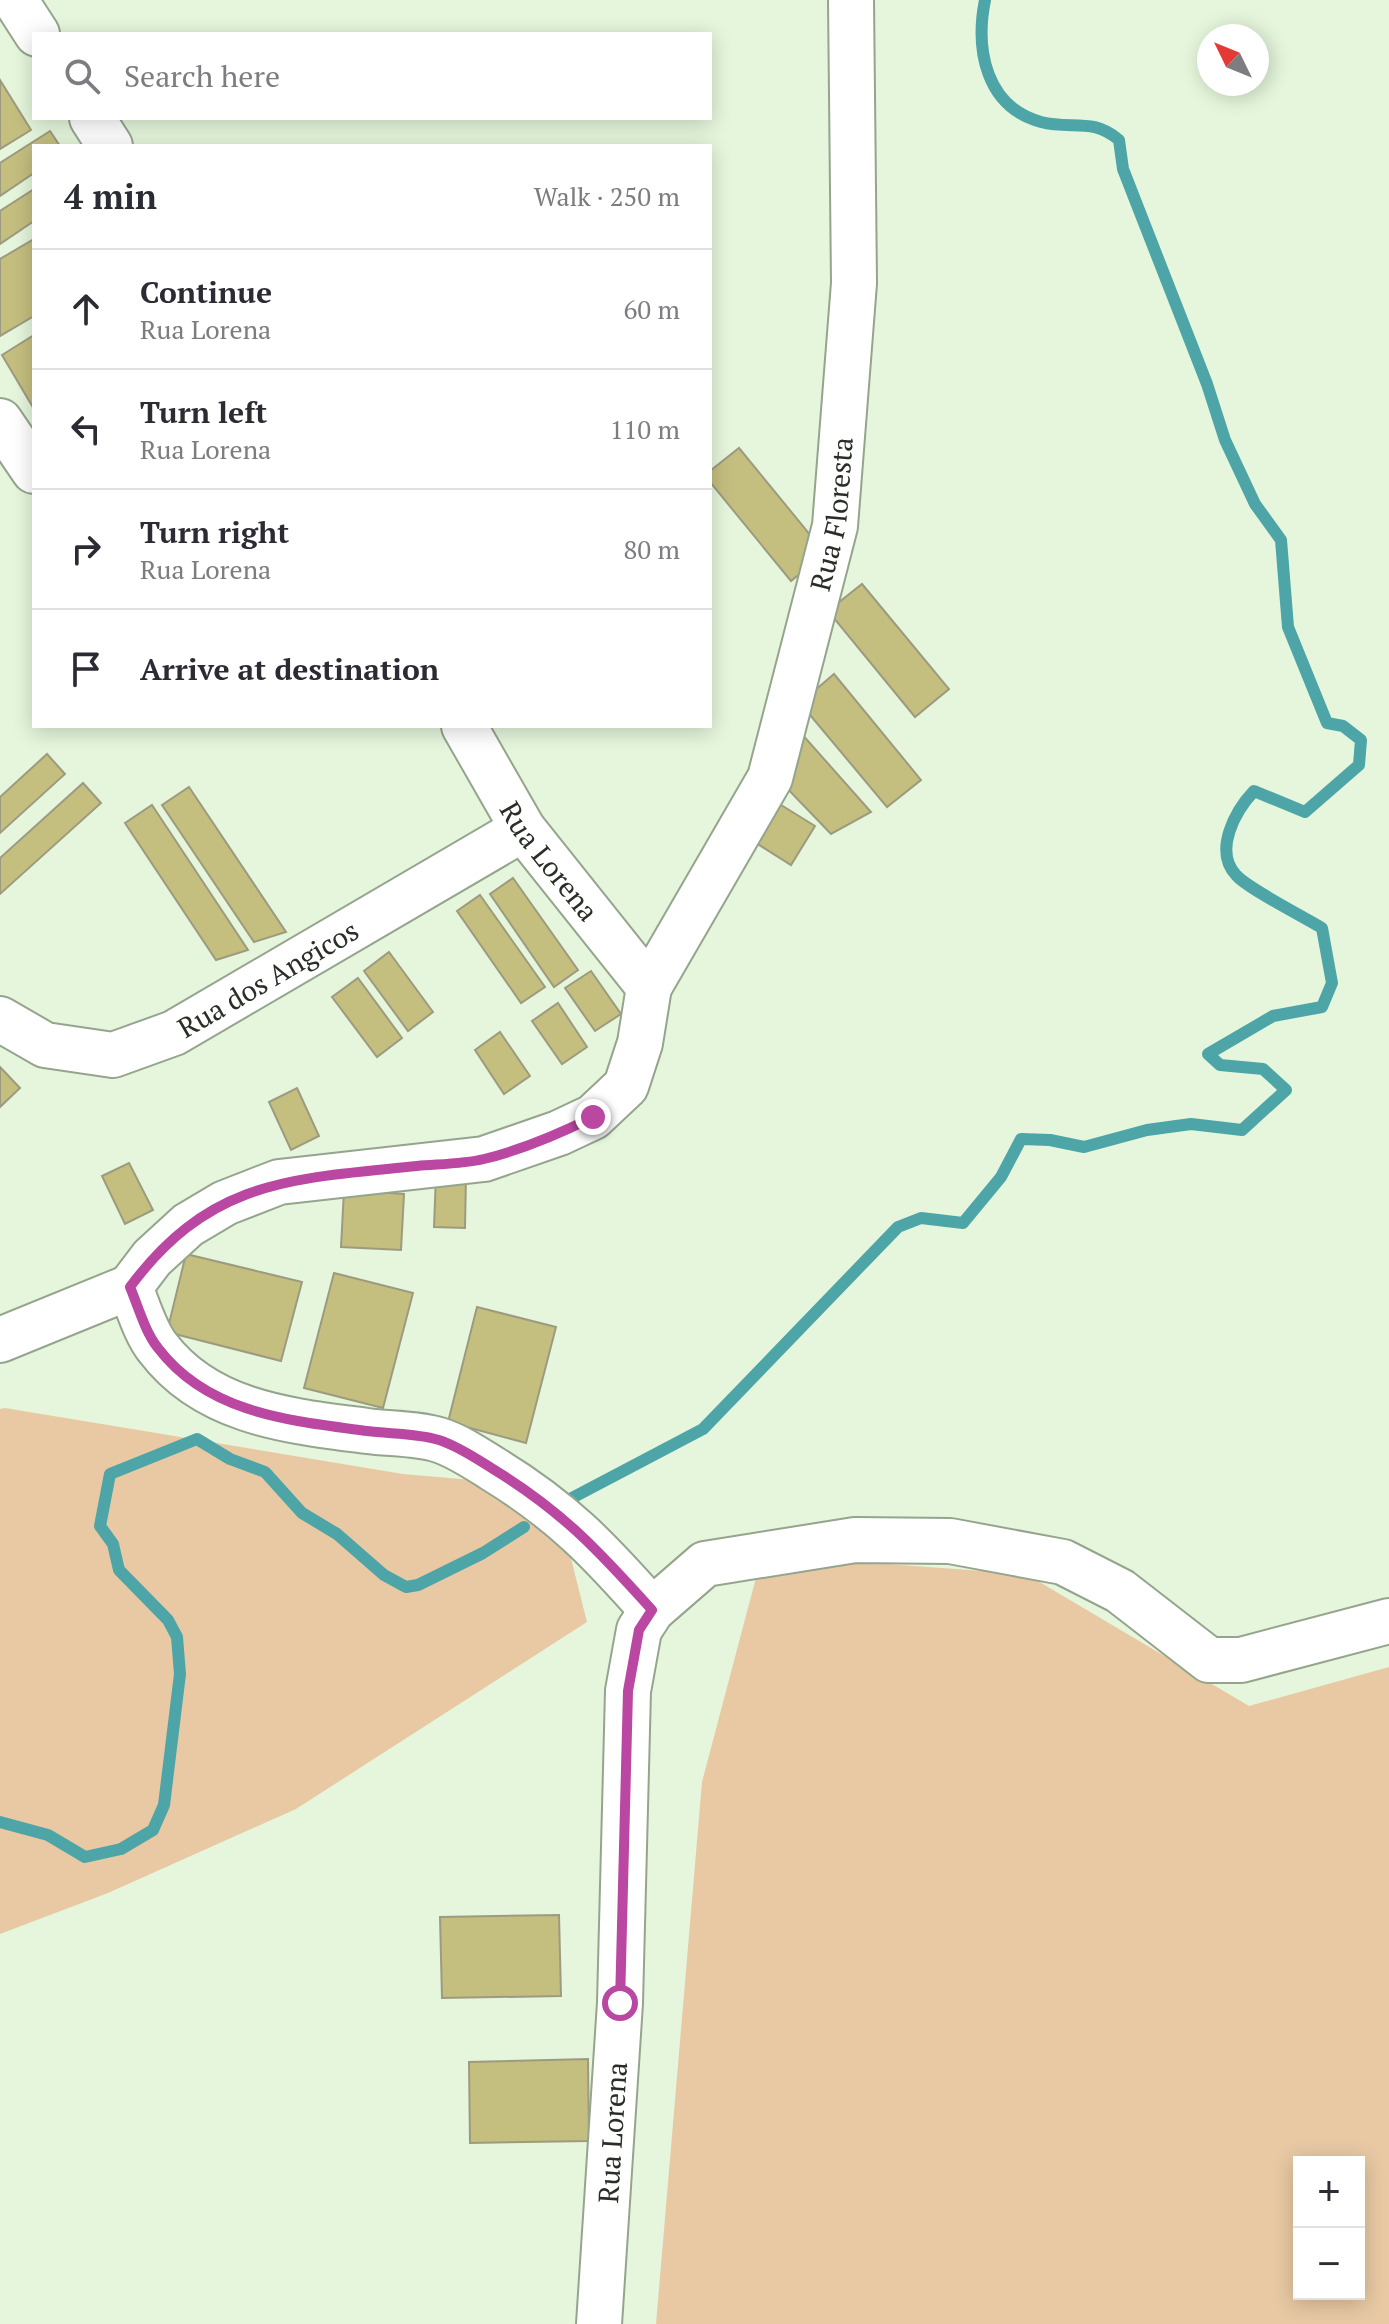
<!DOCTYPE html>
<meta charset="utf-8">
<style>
body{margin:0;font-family:"PT Serif",serif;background:#f7f7f7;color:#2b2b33}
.controls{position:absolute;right:24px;bottom:24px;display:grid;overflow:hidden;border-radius:0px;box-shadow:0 4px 20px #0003}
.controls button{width:72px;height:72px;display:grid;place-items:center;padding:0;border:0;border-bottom:2px solid #e1e1e2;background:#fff;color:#2b2b33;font:40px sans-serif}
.compass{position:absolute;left:1197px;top:24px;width:72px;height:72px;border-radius:50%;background:#fff;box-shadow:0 4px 20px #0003;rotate:313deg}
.stop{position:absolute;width:24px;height:24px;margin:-18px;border:6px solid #ba47a1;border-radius:50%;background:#fff}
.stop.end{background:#ba47a1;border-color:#fff;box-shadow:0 2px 8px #0008}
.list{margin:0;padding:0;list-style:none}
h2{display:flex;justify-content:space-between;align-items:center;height:104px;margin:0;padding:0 32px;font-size:34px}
h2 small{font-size:26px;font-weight:400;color:#7c7c81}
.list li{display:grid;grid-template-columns:52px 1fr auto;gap:24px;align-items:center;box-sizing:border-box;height:120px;padding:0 32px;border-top:2px solid #e1e1e2}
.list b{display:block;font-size:30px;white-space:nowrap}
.list p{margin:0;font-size:26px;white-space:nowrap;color:#7c7c81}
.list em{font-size:26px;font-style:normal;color:#7c7c81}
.icon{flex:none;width:44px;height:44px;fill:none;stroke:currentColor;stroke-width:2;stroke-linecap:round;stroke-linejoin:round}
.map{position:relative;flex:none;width:1389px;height:2324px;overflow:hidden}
.search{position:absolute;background:#fff;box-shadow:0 4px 20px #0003;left:32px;top:32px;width:680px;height:88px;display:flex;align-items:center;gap:20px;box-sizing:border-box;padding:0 28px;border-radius:0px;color:#7c7c81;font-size:30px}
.panel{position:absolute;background:#fff;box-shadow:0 4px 20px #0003;left:32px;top:144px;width:680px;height:584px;border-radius:0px}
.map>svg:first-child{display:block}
.green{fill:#e8c9a4;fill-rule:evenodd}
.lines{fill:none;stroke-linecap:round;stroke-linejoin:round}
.stream{stroke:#4ea5a7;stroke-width:12}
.building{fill:#c4be7f;stroke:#9d9b7f;stroke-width:2}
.minor-casing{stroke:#95a58d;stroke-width:48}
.minor{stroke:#fff;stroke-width:44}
.route{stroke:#ba47a1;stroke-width:10}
.labels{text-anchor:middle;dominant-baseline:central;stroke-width:8;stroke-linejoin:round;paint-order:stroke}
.street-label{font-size:28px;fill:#292f26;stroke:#fff}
</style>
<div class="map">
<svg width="1389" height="2324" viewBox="0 0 1389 2324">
<rect width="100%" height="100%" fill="#e5f6dc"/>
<g class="green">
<path d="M5 1408 403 1474 553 1487 587 1622 296 1809 108 1893 0 1934V1409Z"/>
<path d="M762 1555 1026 1574 1249 1706 1389 1667V2324H656L702 1782ZM1299 2162H1359V2294H1299Z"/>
</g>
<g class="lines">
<g class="stream">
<path d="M570 1499 703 1429 898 1227 921 1218 963 1223 1001 1177 1021 1139 1050 1140 1084 1147 1147 1130 1191 1124 1242 1130 1286 1090 1263 1069 1220 1065 1208 1054 1273 1016 1322 1007 1332 983 1322 928C1304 917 1247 888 1236 875 1213 850 1236 810 1254 791L1305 812 1359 765 1361 740 1343 726 1327 723 1288 627 1281 540 1255 504 1225 440 1207 384 1123 169 1119 140C1092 117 1072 130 1041 122 986 107 975 50 985 0"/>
<path d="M0 1822 48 1835 85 1857 121 1849 153 1830 164 1805 180 1674 177 1637 168 1620 119 1570 113 1544 100 1526 110 1474 197 1439 230 1459 265 1472 302 1513 337 1534 384 1575 406 1587 418 1585 483 1553 524 1527"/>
</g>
</g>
<g class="building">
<path d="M0 80 31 130 0 149Z"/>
<path d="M50 131 60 146H34V173L0 196V163Z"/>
<path d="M34 189V221L0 244V211Z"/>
<path d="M34 239V316L0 336V259Z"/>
<path d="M34 335V409L2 355Z"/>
<path d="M739 448 825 553 791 581 710 482V471Z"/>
<path d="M862 584 949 689 915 717 828 611Z"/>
<path d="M834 674 921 780 887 807 800 703Z"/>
<path d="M800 732 871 812 831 834 781 782Z"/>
<path d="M47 754 65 774 0 833V797Z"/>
<path d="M83 783 101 803 0 894V858Z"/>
<path d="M189 787 286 932 254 942 162 805Z"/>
<path d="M773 800 815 826 791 865 748 838Z"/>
<path d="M152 805 248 950 216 960 125 823Z"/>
<path d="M513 878 578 970 554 987 490 894Z"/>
<path d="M480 895 545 987 521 1003 457 911Z"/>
<path d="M389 952 433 1012 408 1031 364 971Z"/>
<path d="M591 971 621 1014 595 1031 565 988Z"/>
<path d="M358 978 402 1038 377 1057 332 997Z"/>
<path d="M558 1003 587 1047 562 1064 532 1021Z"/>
<path d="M500 1032 530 1076 504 1094 475 1050Z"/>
<path d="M0 1067 20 1088 0 1107Z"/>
<path d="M297 1088 319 1136 291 1150 269 1102Z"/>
<path d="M129 1163 153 1210 125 1224 102 1176Z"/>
<path d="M436 1175H466L465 1228 434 1227Z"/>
<path d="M344 1190 404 1194 401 1250 341 1247Z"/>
<path d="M186 1254 302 1282 281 1361 167 1332Z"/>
<path d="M334 1273 413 1293 383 1408 304 1388Z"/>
<path d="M477 1307 556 1327 526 1443 448 1422Z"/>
<path d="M559 1915 561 1996 442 1998 440 1917Z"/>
<path d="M588 2059 589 2141 470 2143 469 2062Z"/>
</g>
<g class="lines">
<g class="minor-casing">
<g id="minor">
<path d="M15 0 37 34"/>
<path d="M92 118 110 146"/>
<path d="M0 421 34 471"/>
<path id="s1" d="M464 726 523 829 649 987"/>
<path id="s2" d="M0 1019 45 1045 113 1055 174 1033 523 829"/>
<path id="s3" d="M130 1287 152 1258 188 1225 225 1203 279 1182 484 1159 559 1133 593 1117 626 1086 640 1043 649 987 770 778 835 526 854 283 851 0"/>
<path d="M130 1287C138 1306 145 1332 158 1348 208 1414 292 1421 367 1431 390 1434 417 1433 439 1440 458 1446 477 1459 493 1469 562 1511 599 1550 652 1610"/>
<path d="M0 1340 130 1287"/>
<path id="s4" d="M599 2324 620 2003 628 1691 639 1630 652 1610 705 1564 855 1540 950 1541 1063 1562 1120 1591 1209 1660H1241L1389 1621"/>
</g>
</g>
<use href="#minor" class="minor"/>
</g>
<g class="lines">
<path class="route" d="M593 1117C559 1134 521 1150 484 1159 463 1164 439 1164 417 1166 293 1179 211 1178 130 1287 138 1306 145 1332 158 1348 208 1414 292 1421 367 1431 390 1434 417 1433 439 1440 458 1446 477 1459 493 1469 562 1511 599 1551 652 1610L639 1630 628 1691 620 2003"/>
</g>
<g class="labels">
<g class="street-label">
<text stroke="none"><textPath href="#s3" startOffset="1170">Rua Floresta</textPath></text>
<text stroke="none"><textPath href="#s1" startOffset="160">Rua Lorena</textPath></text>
<text stroke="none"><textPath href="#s2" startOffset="294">Rua dos Angicos</textPath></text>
<text stroke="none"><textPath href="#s4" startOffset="192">Rua Lorena</textPath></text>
</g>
</g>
</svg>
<div class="controls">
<button>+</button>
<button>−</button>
</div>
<svg class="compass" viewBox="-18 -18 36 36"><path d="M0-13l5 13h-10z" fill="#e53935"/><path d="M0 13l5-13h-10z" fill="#7c7c81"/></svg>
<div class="stop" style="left:620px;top:2003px"></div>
<div class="stop end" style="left:593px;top:1117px"></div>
<div class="search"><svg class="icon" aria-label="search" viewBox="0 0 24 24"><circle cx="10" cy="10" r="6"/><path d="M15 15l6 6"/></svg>Search here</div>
<section class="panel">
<h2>4 min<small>Walk · 250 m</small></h2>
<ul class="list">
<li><svg class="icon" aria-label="ahead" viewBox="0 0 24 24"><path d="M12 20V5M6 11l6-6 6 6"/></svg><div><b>Continue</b><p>Rua Lorena</p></div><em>60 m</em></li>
<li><svg class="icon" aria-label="left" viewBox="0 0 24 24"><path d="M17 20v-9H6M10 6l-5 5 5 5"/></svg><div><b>Turn left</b><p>Rua Lorena</p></div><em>110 m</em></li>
<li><svg class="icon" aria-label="right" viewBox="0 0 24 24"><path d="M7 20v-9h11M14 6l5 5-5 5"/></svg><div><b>Turn right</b><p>Rua Lorena</p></div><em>80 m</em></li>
<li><svg class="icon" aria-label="arrive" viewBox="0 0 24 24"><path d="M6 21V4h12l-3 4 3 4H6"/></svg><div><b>Arrive at destination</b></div></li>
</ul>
</section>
</div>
